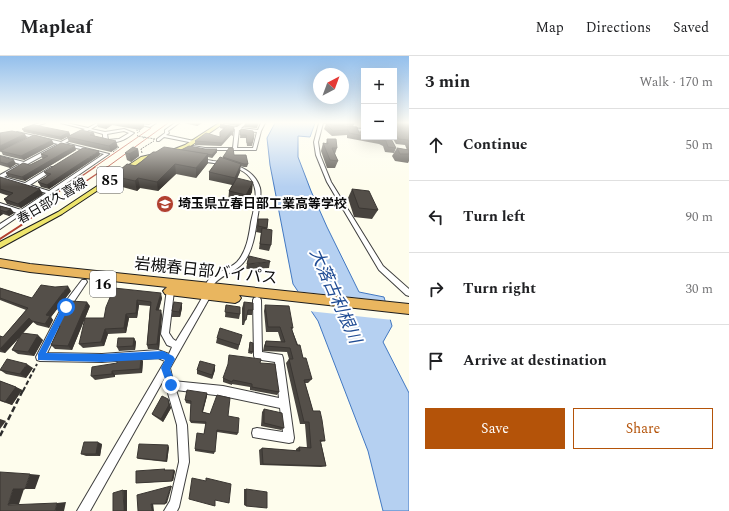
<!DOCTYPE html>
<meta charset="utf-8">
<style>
body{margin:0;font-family:Spectral,"Noto Sans JP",serif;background:#f6f6f6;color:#202124}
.controls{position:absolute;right:12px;top:12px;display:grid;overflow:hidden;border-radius:0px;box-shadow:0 4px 16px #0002}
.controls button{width:36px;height:36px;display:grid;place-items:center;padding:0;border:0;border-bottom:1px solid #e0e0e0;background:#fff;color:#202124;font:20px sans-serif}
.compass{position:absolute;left:313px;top:12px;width:36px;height:36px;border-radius:50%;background:#fff;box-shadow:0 4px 16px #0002;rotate:41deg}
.stop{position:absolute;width:12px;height:12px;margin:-9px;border:3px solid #1a73e8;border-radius:50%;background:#fff}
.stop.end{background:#1a73e8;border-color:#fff;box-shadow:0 1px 4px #0008}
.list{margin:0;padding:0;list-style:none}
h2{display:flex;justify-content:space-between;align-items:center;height:52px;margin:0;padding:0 16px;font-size:17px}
h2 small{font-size:13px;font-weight:400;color:#757577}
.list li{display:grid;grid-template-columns:26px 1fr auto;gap:12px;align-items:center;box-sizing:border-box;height:72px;padding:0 16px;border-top:1px solid #e0e0e0}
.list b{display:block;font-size:15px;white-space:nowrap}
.list em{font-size:13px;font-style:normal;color:#757577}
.actions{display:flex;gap:8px;padding:12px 16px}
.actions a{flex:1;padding:9px 0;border:1px solid #b45309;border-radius:0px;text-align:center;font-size:14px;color:#b45309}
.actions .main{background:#b45309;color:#fff}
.icon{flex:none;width:22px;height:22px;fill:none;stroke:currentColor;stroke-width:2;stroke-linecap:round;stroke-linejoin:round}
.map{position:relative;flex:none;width:409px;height:455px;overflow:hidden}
header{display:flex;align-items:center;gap:24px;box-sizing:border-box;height:56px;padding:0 20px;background:#fff;border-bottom:1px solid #e0e0e0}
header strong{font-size:19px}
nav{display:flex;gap:22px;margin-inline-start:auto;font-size:14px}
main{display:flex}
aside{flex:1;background:#fff}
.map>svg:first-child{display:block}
.water{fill:#b5d0f1;stroke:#4278c2}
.pier{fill:#fefded}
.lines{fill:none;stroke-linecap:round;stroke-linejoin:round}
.minor-casing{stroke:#3f3f3f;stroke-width:2}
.major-casing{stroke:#1d1d1d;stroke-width:2}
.highway-casing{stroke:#1d1d1d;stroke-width:2}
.path-far2{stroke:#2e2e2e;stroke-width:1;stroke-dasharray:2 1;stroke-linecap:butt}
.path-far1{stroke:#2e2e2e;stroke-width:2;stroke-dasharray:4.5 2.5;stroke-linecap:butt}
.path{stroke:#2e2e2e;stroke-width:2.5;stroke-dasharray:6 3;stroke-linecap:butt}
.minor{fill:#fff;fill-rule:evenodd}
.major{fill:#eee56c;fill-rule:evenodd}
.highway{fill:#e9b65f;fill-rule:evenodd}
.rail-far2{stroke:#b1402f;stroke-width:1}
.rail-far1{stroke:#b1402f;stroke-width:1.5}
.rail{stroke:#b1402f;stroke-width:2}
.path-bridge{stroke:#2e2e2e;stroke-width:1;stroke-dasharray:2 1;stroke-linecap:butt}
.wall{fill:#48443f}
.shaded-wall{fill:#3b3733}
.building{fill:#544f49;stroke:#3b3733}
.route{fill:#1a73e8}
.labels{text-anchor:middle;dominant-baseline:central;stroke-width:4;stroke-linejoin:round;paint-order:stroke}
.far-street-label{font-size:13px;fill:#0c0c0c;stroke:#fff}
.far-poi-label{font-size:13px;font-weight:bold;fill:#0c0c0c;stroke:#fff;text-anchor:start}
.shield{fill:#fff;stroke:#555;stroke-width:1}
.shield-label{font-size:15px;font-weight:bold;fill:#0c0c0c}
.street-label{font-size:16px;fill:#0c0c0c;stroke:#fff}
.water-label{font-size:17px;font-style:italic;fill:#204c94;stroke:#fff}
</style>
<header>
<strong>Mapleaf</strong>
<nav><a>Map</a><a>Directions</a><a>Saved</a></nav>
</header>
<main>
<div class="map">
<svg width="409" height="455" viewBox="0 0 409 455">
<rect width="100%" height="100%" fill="#fefded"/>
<path class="water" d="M275 67H315L310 81 298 80V101L311 135 327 171 359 236 384 241 392 270 383 286 409 337V455H383L368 395 318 265 293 228 270 109 267 82Z"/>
<path class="pier" d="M295 235 387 245 393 264 308 255Z"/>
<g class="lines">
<g class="minor-casing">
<g id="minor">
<path d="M40 67H45L28 73 25 72Z"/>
<path d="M61 67H67L88 72 97 67H101L91 73 105 76 124 73 134 77C125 84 117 88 106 86L103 81V78L89 74 65 87 109 98 0 173V168L17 157 0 151V147L21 154 46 137 0 123V119L20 108 0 102V100L24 106 58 88 17 78V76L61 86 85 73ZM124 75 129 77 119 83 108 84 107 78ZM62 89 104 98 49 135 30 129 55 113V111H51L25 127 4 121Z"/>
<path d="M133 67 149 69 152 67H156L150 71Z"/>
<path d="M175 67H179L168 75 169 77 166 79 194 85V87L164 81 159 85H157V83L165 77V74Z"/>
<path d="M243 67H247L241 72 258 74 261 67H265L261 75 256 94H205L191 91 193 90 205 92H233L235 73 224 71 226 70 237 71ZM239 74 257 76 253 92H237Z"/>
<path d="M319 67H323L318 86 320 99 331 126 383 210 409 233V240L406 239 379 214 327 126 316 99 314 86Z"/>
<path d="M350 72 364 73V75L349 74Z"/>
<path d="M197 103C202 103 208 104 213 105 231 107 254 111 260 132 262 139 258 157 257 165 255 178 253 192 246 203 238 216 224 217 215 227 211 230 212 237 210 241L170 312 173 325 223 330 279 342 275 306 255 303 254 300 253 244 254 242 257 241 260 242 261 244 262 296 282 299 283 302 294 382 293 386 289 387 253 381 252 377 253 373 257 372 283 376 280 352 223 340 176 334 187 369 189 406 179 451 177 455H164L170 445 179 406 177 369 164 323 90 455H77L165 305 158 302 102 306 40 305 37 304 36 301 63 249 82 224H86L87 226 69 253 47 297 102 298 158 294 169 298 172 291 167 289 161 278 167 233H173L174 235 169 277 173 283 176 285C185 270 195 255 203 240 205 236 205 230 207 226 213 216 229 214 237 206 247 195 249 179 251 166 253 158 257 139 255 133 251 108 218 108 199 105H197Z"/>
</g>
</g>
<g class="major-casing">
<path id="major" d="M219 67H224L189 91 176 96 145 103 62 158 0 192V186L58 156 141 101 172 94 185 89Z"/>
</g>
<g class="highway-casing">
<path id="highway" d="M0 203 30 208 409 248V258L239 239 241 242 239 245 235 247 169 239 165 238 163 235 167 231 30 216 0 211Z"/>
</g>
<g class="path-far2">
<path d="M136 74 140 75 137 77"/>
<path d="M143 82 145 81"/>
<path d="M113 96 119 91 118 90"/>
<path d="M142 97 141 93 154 85"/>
</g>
<path class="path-far1" d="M23 335 37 308"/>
<path class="path" d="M0 380 23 334"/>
<use href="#minor" class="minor"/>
<use href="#major" class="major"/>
<use href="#highway" class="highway"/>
<g class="rail-far2">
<path d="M93 112 151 72"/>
<path d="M106 112 168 67"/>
</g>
<g class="rail-far1">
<path d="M51 141 95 111"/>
<path d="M21 169 107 111"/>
</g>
<path class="rail" d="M0 183 23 168"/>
<path class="path-bridge" d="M138 79 137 80 155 83 153 84"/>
</g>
<g class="wall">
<path d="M97 67H140L144 71 140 74 112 69 106 73 98 71Z"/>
<path d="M184 67H202L197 70Z"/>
<path d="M225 67H241L237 70 225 68Z"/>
<path d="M245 67H259L258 69 257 72 244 71Z"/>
<path d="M323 67H355L353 70 324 68Z"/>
<path d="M394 67H409V105L408 107 395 105 392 100 397 92 407 94 405 89 396 88 392 81H394Z"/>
<path d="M220 68 234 71 233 80 231 79 221 90 195 89V85L220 81 224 73 220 72Z"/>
<path d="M326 68 359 77 364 74V81H390L396 92 394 97 385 96 383 90 379 88 347 82V79L332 80 324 73Z"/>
<path d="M22 73 69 76 70 79 94 77 95 80 118 91 111 96 69 86 67 81 61 84 24 76Z"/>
<path d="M241 73 254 82 252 90H247L246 82H240Z"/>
<path d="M0 77 27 82 4 93 54 88 24 104 3 99 1 95H0Z"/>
<path d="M327 83 337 92 335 98 338 105 335 112H327L321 95 323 87 326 88Z"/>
<path d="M138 93 139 100 131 106 127 104 125 97Z"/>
<path d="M76 94 25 125 8 121 6 117 30 109 44 102H42L41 98Z"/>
<path d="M181 94 217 96 212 102 208 101V107L196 122 176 118 158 135 140 132 137 135 115 129 113 120 136 110 156 96Z"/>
<path d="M100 99 49 133 41 131 38 126 47 120 44 116Z"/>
<path d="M234 99 248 108 247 111H244L240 110V116L237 122 252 136 245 149 228 146 229 135 232 129 209 124V116L223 103V101Z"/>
<path d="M0 100 16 108 10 112 0 109Z"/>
<path d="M0 121 43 138 21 152 7 148 4 143 9 140 0 137Z"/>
<path d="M352 133 378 154 372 163 354 161 348 142Z"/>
<path d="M0 150 11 153 14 157 9 160 3 158 0 160Z"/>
<path d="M258 163H268L267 173 271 189 269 195 259 193 261 177 256 176Z"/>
<path d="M270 206 269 212 246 213 247 208Z"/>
<path d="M0 232 32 242 71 235 51 261 53 264 49 272 37 269 33 266 23 277 43 284 34 300 18 298 12 294 21 280 5 297 0 296V280L3 281 26 254 0 244Z"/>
<path d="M114 232 162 242 159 254 162 259 159 293H148L147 289 150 250 139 249 137 262H129L126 277 108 278 104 290 83 292 79 288 104 262Z"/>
<path d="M244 246 253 254 252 259H247L244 269H242V252Z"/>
<path d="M182 247V252L180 261H172V255Z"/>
<path d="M226 249 240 258 239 263 225 261Z"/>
<path d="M265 249 293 272 292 274 312 323 308 327H305L313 355 325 385 321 386 326 410 321 411 260 409 259 394 262 392 296 395V393L299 391 307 392 305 368H300L286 307 289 303 287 296 263 295 264 290 266 285 281 286 278 276H266L264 255Z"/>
<path d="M90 250 72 294 55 293 51 289 59 271 58 270Z"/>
<path d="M242 279 238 294 216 287 217 282Z"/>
<path d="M134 282 136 286 135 294 119 295 117 291Z"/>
<path d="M250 286 253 296 252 298 248 297Z"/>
<path d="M143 305 142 317 115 319V321L95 324 91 320Z"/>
<path d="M260 307 279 336 277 339 250 334V331L232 328V329L223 326V322Z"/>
<path d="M215 309V314L212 323 197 318V314Z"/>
<path d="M33 312 26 322 6 318 0 314Z"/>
<path d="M0 325 16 331 22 334 12 349 0 345Z"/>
<path d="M207 337V340L203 356 210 358 228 360 238 377 237 379 217 376 214 398 195 395V393L204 378 206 368 191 367 190 365 191 348 186 347 185 344Z"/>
<path d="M168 343 171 352 163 366 154 360 152 358Z"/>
<path d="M264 353 284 372 281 374 261 370 262 356Z"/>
<path d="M102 388 100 400H86L81 398Z"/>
<path d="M169 391 167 406 139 403 137 402Z"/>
<path d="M166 414 175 415 173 425 136 427Z"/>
<path d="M244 433H246V450L244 449Z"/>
</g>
<g class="shaded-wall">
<path d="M109 67H111L112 69 106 73 105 69Z"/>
<path d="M196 67H202L197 70Z"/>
<path d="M237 67H241L237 70Z"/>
<path d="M144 68V71L140 74V70Z"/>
<path d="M231 75V79L221 90 222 87Z"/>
<path d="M69 76 70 79 61 84 60 81Z"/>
<path d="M25 78 27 82 0 95V90Z"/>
<path d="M52 84 54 88 24 104 21 100Z"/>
<path d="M116 85 118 91 111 96 109 90Z"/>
<path d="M75 90 76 94 25 125 22 121Z"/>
<path d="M138 93 139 100 131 106 129 98Z"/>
<path d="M217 93V96L212 102V99Z"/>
<path d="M99 95 100 99 49 133 47 129Z"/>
<path d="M208 98V107L196 122V112Z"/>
<path d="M14 104 16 108 10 112 7 108Z"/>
<path d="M175 108 176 118 158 135 157 126Z"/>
<path d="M241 108 240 116 234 130 235 122Z"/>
<path d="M138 122 140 132 137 135 135 125Z"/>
<path d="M253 126 252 136 245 149 246 139Z"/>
<path d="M40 133 43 138 21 152 18 148Z"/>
<path d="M11 153 14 157 9 160 6 156Z"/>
<path d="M0 154 3 158 0 160Z"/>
<path d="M68 230 71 235 51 261 53 264 49 272 45 268 46 259Z"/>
<path d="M161 237 162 242 157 259 156 254Z"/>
<path d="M137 244 139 249 137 262 136 257Z"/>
<path d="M87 246 90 250 72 294 68 290Z"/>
<path d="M182 247V252L180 261 179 256Z"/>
<path d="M161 254 162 259 159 293 157 288Z"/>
<path d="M126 258 129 262 126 277 124 272Z"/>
<path d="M29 262 33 266 5 297 0 293Z"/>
<path d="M105 273 108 278 104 290 101 286Z"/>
<path d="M38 279 43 284 34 300 28 296Z"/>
<path d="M134 282 136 286 135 294 133 290Z"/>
<path d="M141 301 143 305 142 317 140 313Z"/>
<path d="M27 308 33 312 26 322 20 318Z"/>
<path d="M215 309V314L212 323V319Z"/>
<path d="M112 315 115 319V321L112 318Z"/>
<path d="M16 331 22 334 12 349 5 346Z"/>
<path d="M207 337V340L202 358V356Z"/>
<path d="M168 343 171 352 163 366 161 363Z"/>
<path d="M0 363 6 365 0 373Z"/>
<path d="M98 386 102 388 100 400 96 398Z"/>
<path d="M168 389 169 391 167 406 166 405Z"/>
<path d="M174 414 175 415 173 425H172Z"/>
<path d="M30 418 40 419 35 433H25Z"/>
<path d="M171 430H172L167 447 165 448Z"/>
<path d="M13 433H24L19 448 8 449Z"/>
<path d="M123 434H127V455H124Z"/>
<path d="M66 446 64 455H55L57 447Z"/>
<path d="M153 447 154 455H152L151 448Z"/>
</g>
<g class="building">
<path d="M97 67H109L105 69Z"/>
<path d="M118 67H140L144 68 140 70Z"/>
<path d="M394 67H409V86L408 84 399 83 394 76Z"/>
<path d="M220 68 234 71 233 76 231 75 222 87 195 85 206 77 220 81V76L227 70Z"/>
<path d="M326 68 357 71 359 77 364 74V80L349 77 348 74 333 75Z"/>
<path d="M34 69 69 76 60 81 22 73Z"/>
<path d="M241 73 253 75 254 79 252 87H247L246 79H240Z"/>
<path d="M81 74 94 77 90 79 116 85 109 90 67 81Z"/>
<path d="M12 75 25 78 0 90V77Z"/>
<path d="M34 79 52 84 21 100 0 95Z"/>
<path d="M372 81H390L396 92 388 91 386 85 382 83Z"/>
<path d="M327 83H336L337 92H332L338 105 330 104 323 87 328 88Z"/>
<path d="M61 87 75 90 22 121 6 117 23 107 30 109 48 100 41 98Z"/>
<path d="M189 90 205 93H217L212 99 181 94Z"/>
<path d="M133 91 138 93 129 98 125 97Z"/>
<path d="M164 91 208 98 196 112 175 108 157 126 138 122 135 125 113 120 127 108 136 110 153 96H156Z"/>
<path d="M83 92 99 95 47 129 38 126 51 118 44 116Z"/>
<path d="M229 92H233L234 99H246L248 108H244L223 101Z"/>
<path d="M397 92 409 94V98H400Z"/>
<path d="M0 100 14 104 7 108 0 106Z"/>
<path d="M220 101 241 108 235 122 209 116Z"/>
<path d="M0 121 40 133 18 148 4 143 13 137 0 133Z"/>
<path d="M237 122 253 126 246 139 229 135Z"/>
<path d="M352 133 369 135 378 154 359 152Z"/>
<path d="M0 150 11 153 6 156 0 154Z"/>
<path d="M258 163H268L267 172 258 170Z"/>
<path d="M262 172 272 174 271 189 260 188Z"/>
<path d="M249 200 270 205V206L247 208Z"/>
<path d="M41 229 55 231 68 230 46 259 50 260 45 268 32 265 29 262 0 293V280L3 281 28 252 0 242V232L32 242Z"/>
<path d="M114 232 161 237 156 254H161L157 288 147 289 151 246 137 244 136 257 126 258 124 272 105 273 101 286 79 288 85 262H104L106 251Z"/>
<path d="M70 245 87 246 68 290 51 289 60 270H58Z"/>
<path d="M174 246 182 247 179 256 172 255Z"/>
<path d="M244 246 253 247V254H248L246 264H244Z"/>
<path d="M226 249 240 251V258L225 256Z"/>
<path d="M265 249 289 250 293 272 291 271 297 289H300L303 302H306L312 323 304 324 309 341 313 355H320L322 364 325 385 320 384 326 410 263 408 262 392 300 395 299 391 311 392 309 366H304L289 303H293L290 292 265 290 266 285 285 286 280 271H268Z"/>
<path d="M220 272 242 279 239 289 217 282Z"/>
<path d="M22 277 38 279 28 296 12 294Z"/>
<path d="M118 282H134L133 290 117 291Z"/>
<path d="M250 286 253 287V296L249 295Z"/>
<path d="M229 299 261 303 260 307 275 308 279 336 252 331V328L233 324 232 326 223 322 228 308Z"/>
<path d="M141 301 140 313 112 315V318L91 320 92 311 117 307V303Z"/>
<path d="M7 303 27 308 20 318 0 314Z"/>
<path d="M200 305 215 309 212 319 197 314Z"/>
<path d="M0 325 16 331 5 346 0 344Z"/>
<path d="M187 334 207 337 202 356 210 358 217 339 230 342 228 360 239 362 238 377 217 374 215 396 195 393 197 377 204 378 206 366 190 365 191 345 185 344Z"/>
<path d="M162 340 168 343 169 349 161 363 152 358Z"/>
<path d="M264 353 282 357 284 372 264 367Z"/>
<path d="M84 386H98L96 398H81Z"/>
<path d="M139 388 168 389 166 405 137 402Z"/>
<path d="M165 413 164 414H174L172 425 136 427V415Z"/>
<path d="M0 416 30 418 25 433H13L8 449 57 447 55 455H0Z"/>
<path d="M192 422 206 425V422L231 428 229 447 215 444V450L189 443Z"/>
<path d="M171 430 165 448H151L152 455H138L137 439Z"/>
<path d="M246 433 267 436V452L246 450Z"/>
<path d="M123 434 124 455H113V437Z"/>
</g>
<linearGradient id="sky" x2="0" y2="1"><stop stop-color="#93bfec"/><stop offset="0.51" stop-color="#fffef7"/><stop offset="1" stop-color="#fffef7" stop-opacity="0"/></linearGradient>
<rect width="409" height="131" fill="url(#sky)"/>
<path class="route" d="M66 248 69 251 46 297 102 298 163 295 173 300 175 303 170 313 176 329 174 332 171 333 168 332 161 312 165 304 162 303 102 306 38 304V298L63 249Z"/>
<defs>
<g id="school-disc" transform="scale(0.9)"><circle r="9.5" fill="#b1402f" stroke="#fff"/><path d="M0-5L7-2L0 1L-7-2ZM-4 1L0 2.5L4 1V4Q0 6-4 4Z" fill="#fff"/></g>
</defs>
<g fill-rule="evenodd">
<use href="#school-disc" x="165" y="148"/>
</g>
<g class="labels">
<g class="far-street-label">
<text transform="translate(52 145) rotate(-30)">春日部久喜線</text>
</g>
<g class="far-poi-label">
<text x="178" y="148">埼玉県立春日部工業高等学校</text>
</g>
<g class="shield">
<rect x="97" y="111" width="26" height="26" rx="3"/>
<rect x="90" y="215" width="26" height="26" rx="3"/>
</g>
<g class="shield-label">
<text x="110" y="124">85</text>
<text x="103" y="228">16</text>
</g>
<g class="street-label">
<text transform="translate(206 215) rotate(6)">岩槻春日部バイパス</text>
</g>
<g class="water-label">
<text transform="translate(335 240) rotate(66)">大落古利根川</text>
</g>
</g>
</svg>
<div class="controls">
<button>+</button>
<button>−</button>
</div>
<svg class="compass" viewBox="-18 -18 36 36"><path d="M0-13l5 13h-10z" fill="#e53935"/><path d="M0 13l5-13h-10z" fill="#757577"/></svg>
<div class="stop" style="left:66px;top:251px"></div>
<div class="stop end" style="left:171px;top:329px"></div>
</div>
<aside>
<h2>3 min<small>Walk · 170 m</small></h2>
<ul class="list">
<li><svg class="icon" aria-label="ahead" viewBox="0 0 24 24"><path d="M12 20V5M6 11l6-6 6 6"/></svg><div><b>Continue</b></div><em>50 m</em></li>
<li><svg class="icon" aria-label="left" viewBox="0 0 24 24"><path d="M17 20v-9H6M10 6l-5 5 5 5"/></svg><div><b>Turn left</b></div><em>90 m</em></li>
<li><svg class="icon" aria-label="right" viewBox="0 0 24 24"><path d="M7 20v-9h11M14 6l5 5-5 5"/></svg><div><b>Turn right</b></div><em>30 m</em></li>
<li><svg class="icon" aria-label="arrive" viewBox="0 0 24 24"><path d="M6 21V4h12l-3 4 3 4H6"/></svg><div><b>Arrive at destination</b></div></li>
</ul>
<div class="actions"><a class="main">Save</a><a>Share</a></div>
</aside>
</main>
